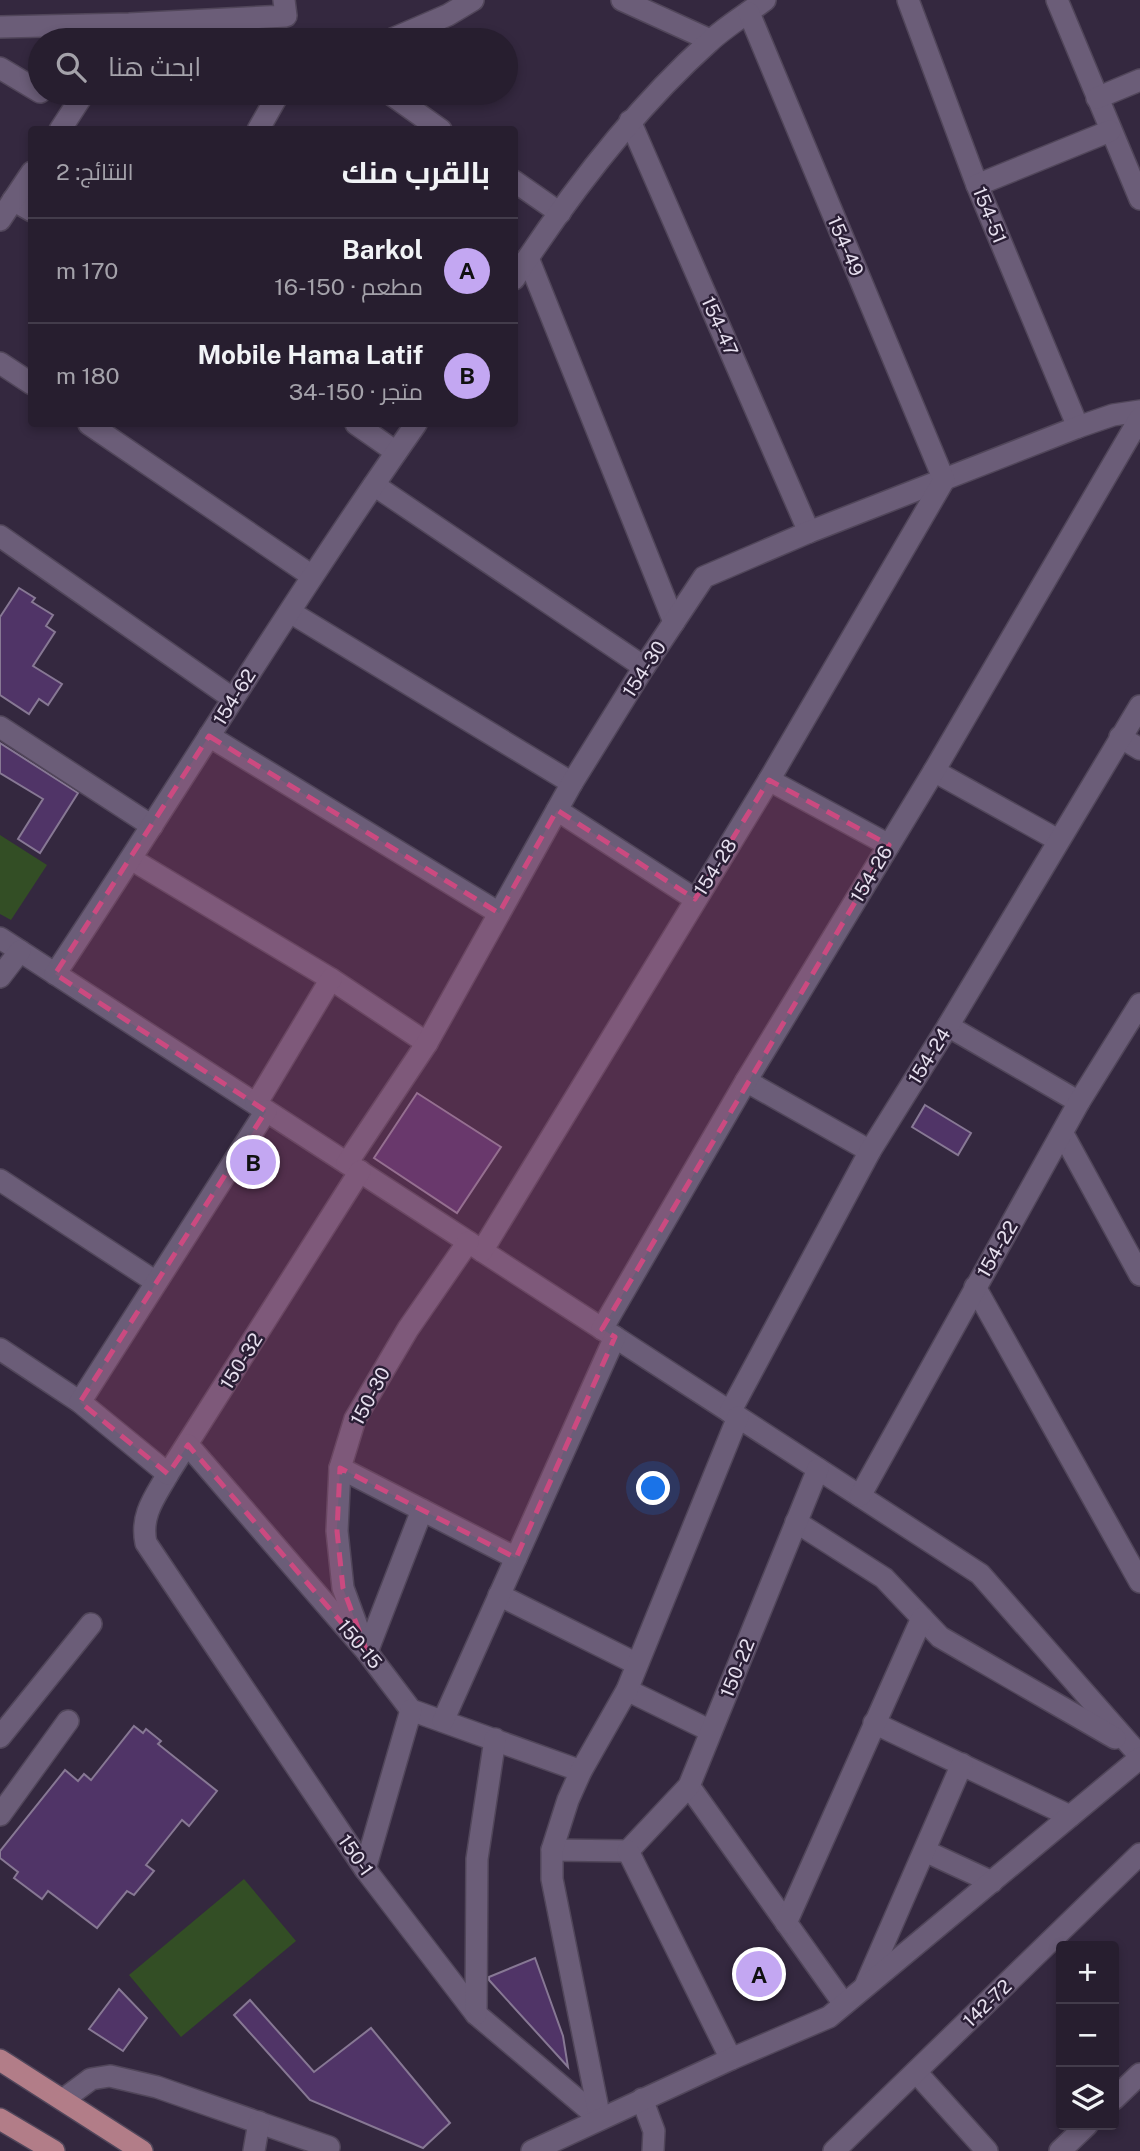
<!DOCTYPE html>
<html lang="ar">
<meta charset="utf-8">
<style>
body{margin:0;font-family:"Public Sans",Cairo,sans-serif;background:#2f2737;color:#f1f3f6;direction:rtl}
.controls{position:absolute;right:21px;bottom:21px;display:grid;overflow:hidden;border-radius:7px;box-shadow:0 4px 10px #0003}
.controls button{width:63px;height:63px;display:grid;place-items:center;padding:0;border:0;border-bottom:2px solid #433c4b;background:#271e2f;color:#f1f3f6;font:35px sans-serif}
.you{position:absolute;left:654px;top:1489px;width:24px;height:24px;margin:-18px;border:5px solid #fff;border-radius:50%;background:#1a73e8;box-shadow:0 0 0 10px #1a73e833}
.badge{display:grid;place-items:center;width:46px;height:46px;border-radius:50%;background:#c3a7f2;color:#111;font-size:23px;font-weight:700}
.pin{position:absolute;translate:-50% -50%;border:4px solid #fff;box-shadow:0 2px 7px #0006}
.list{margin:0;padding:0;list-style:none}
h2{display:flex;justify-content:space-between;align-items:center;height:91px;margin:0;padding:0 28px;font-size:30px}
h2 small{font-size:23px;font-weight:400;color:#a4a2aa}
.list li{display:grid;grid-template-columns:46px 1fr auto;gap:21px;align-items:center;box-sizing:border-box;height:105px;padding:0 28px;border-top:2px solid #433c4b}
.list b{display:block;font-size:26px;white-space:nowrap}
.list p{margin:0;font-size:23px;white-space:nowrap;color:#a4a2aa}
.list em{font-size:23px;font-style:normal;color:#a4a2aa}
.icon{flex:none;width:38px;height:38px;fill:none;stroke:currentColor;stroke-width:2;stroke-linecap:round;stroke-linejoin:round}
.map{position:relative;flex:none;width:1140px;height:2151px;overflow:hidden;direction:ltr}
.search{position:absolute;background:#271e2f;box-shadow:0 4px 10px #0003;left:28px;top:28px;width:490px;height:77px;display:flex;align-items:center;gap:18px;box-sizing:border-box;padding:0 24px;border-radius:38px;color:#a4a2aa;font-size:26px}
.panel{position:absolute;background:#271e2f;box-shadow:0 4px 10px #0003;left:28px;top:126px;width:490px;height:301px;border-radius:7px;direction:rtl}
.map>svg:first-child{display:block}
.green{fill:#334e25}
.building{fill:#503467;stroke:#877894;stroke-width:2}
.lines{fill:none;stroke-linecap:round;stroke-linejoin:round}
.minor-casing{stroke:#51465a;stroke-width:24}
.major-casing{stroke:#51465a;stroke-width:24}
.minor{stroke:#6b5d78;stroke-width:21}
.major{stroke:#b27d88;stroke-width:21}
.marked{fill:#cb4a80;fill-opacity:0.2;stroke:#cb4a80;stroke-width:5;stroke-dasharray:14 9;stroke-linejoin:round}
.labels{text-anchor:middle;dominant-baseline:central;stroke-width:5;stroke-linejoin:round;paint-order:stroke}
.street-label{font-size:19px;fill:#e6dfee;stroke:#2a1e35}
</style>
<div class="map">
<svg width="1140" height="2151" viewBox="0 0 1140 2151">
<rect width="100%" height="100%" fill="#34283f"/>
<g class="green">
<path d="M0 835 47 865 11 920 0 914Z"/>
<path d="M244 1879 296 1941 181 2037 129 1975Z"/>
</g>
<g class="building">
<path d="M19 588 35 598 32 602 53 615 46 626 55 632 33 666 62 684 48 705 39 699 29 714 0 695V617Z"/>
<path d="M0 743 78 793 40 853 18 839 43 799 0 773Z"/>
<path d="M417 1093 501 1147 457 1213 374 1158Z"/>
<path d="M925 1105 971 1133 958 1155 912 1127Z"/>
<path d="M134 1726 143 1733 146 1729 161 1741 158 1744 217 1791 189 1826 182 1820 146 1865 154 1871 134 1895 127 1891 97 1928 48 1891 42 1899 14 1878 18 1872 0 1858V1851L65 1770 78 1781 84 1774 91 1780Z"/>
<path d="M535 1958 563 2036 568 2067 489 1980V1977Z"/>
<path d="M119 1989 147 2018 123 2051 89 2029Z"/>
<path d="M250 2000 314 2072 371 2028 450 2123 423 2148 310 2100 234 2015Z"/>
</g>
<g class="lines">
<g class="minor-casing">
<g id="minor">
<path d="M622 0 710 40"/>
<path d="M908 0 977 185 1078 427"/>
<path d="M1057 0 1140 199"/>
<path d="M0 27 129 24 286 16 284 0"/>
<path d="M390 40 448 15 473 0"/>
<path d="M0 68 40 92"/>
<path d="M389 93 441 130"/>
<path d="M1097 98 1140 80"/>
<path d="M630 121 809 532"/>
<path d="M60 130 84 93"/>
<path d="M258 130 279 93"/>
<path d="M514 181 560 213"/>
<path d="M977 185 1110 131"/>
<path d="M13 200 32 211"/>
<path d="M0 220 32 172"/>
<path d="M528 258 674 622"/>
<path d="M514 279C570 193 633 110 709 42 726 26 747 14 765 0"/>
<path d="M0 363 32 384"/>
<path d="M89 424 312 576"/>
<path d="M356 424 396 452"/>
<path d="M374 485 644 667"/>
<path d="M0 536 232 698"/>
<path d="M290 612 572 783"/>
<path d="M0 727 152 826"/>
<path d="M209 736 499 913"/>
<path d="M1120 737 1140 749"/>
<path d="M934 771 1058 840"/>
<path d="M769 780 889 845"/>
<path d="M557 810 695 899"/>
<path d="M131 859 331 979 427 1043"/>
<path d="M0 938 980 1574 1140 1756"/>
<path d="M55 974C177 791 290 603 416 424"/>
<path d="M0 977 20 951"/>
<path d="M948 1026 1079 1102"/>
<path d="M746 1081 870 1151"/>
<path d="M256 1104 331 979"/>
<path d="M1063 1134 1140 1275"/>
<path d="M347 1163 427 1043 572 783 644 667 704 577 809 532 1078 427 1113 415 1140 411"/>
<path d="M360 1171 168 1474C155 1497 140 1515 146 1543L365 1869 476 2014 600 2119"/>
<path d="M0 1180 156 1282"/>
<path d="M482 1251 769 780 944 480 749 13"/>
<path d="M975 1287 1140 1582"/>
<path d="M602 1329 746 1081 934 771 1140 418"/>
<path d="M0 1349 80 1402 168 1474"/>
<path d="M80 1402 266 1111"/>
<path d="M730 1412 870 1151 948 1026 1140 706"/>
<path d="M188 1445 367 1652 411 1710 581 1771"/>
<path d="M340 1468 516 1558"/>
<path d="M860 1496 1079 1102 1140 1004"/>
<path d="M796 1522 884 1578 940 1637 1115 1738"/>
<path d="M499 1595 637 1664"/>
<path d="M361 1637 343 1588 337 1531 340 1468 355 1419 408 1329 468 1242"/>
<path d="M367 1652 422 1510"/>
<path d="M627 1690 711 1731"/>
<path d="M443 1721 615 1337"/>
<path d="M874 1723 1070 1816"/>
<path d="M0 1737 91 1624"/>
<path d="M689 1786 844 2004"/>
<path d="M0 1815 68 1721"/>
<path d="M552 1850 628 1851"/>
<path d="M628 1851 689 1786 818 1469"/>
<path d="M628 1851 731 2059"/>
<path d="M925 1851 992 1882"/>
<path d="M365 1869 411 1710"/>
<path d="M786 1923 922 1618"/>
<path d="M866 1984 962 1764"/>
<path d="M476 2014 477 1859 495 1739"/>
<path d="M916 2072 987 2151"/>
<path d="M64 2099 91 2079 110 2076 157 2087 329 2147"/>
<path d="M642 2099 654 2131 653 2151"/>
<path d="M1114 2099 1140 2074"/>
<path d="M600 2119 552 1879V1850L568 1800 581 1771 627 1690 738 1417"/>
<path d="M254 2151 259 2122"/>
<path d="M532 2151 731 2059 829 2017 1140 1758"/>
<path d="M834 2151 1140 1854"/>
<path d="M1060 2151 1087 2125"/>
</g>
</g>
<g class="major-casing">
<g id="major">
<path d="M0 2060 142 2151"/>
<path d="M0 2119 54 2151"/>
</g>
</g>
<use href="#minor" class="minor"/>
<use href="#major" class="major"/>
</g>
<path class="marked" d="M209 736 499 913 557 810 695 899 769 780 889 845 602 1329 615 1337 516 1558 340 1468 337 1531 343 1588 367 1652 188 1445 168 1474 80 1402 266 1111 55 974Z"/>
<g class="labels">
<g class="street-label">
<text transform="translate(990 215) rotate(68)">154-51</text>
<text transform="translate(846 246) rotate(67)">154-49</text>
<text transform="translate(720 326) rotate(66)">154-47</text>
<text transform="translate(644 669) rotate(-57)">154-30</text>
<text transform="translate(234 697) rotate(-58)">154-62</text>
<text transform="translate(715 867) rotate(-58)">154-28</text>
<text transform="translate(871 874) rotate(-59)">154-26</text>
<text transform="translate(929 1056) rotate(-58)">154-24</text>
<text transform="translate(997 1249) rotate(-60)">154-22</text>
<text transform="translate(241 1361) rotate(-58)">150-32</text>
<text transform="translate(370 1396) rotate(-62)">150-30</text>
<text transform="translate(360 1644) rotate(50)">150-15</text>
<text transform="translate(737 1668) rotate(-68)">150-22</text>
<text transform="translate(356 1855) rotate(55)">150-1</text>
<text transform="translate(987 2003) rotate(-44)">142-72</text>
</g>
</g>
</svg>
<div class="controls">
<button>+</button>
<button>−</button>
<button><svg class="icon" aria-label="layers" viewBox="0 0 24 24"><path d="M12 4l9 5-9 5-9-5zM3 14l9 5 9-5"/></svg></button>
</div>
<div class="you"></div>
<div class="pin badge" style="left:759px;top:1974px">A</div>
<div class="pin badge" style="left:253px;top:1162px">B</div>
<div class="search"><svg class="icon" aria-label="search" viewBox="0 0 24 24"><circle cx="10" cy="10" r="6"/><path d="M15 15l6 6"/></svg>ابحث هنا</div>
<section class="panel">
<h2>بالقرب منك<small>النتائج: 2</small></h2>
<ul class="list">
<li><span class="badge">A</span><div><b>Barkol</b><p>مطعم · 150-16</p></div><em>170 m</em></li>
<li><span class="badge">B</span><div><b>Mobile Hama Latif</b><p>متجر · 150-34</p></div><em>180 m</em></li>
</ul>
</section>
</div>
